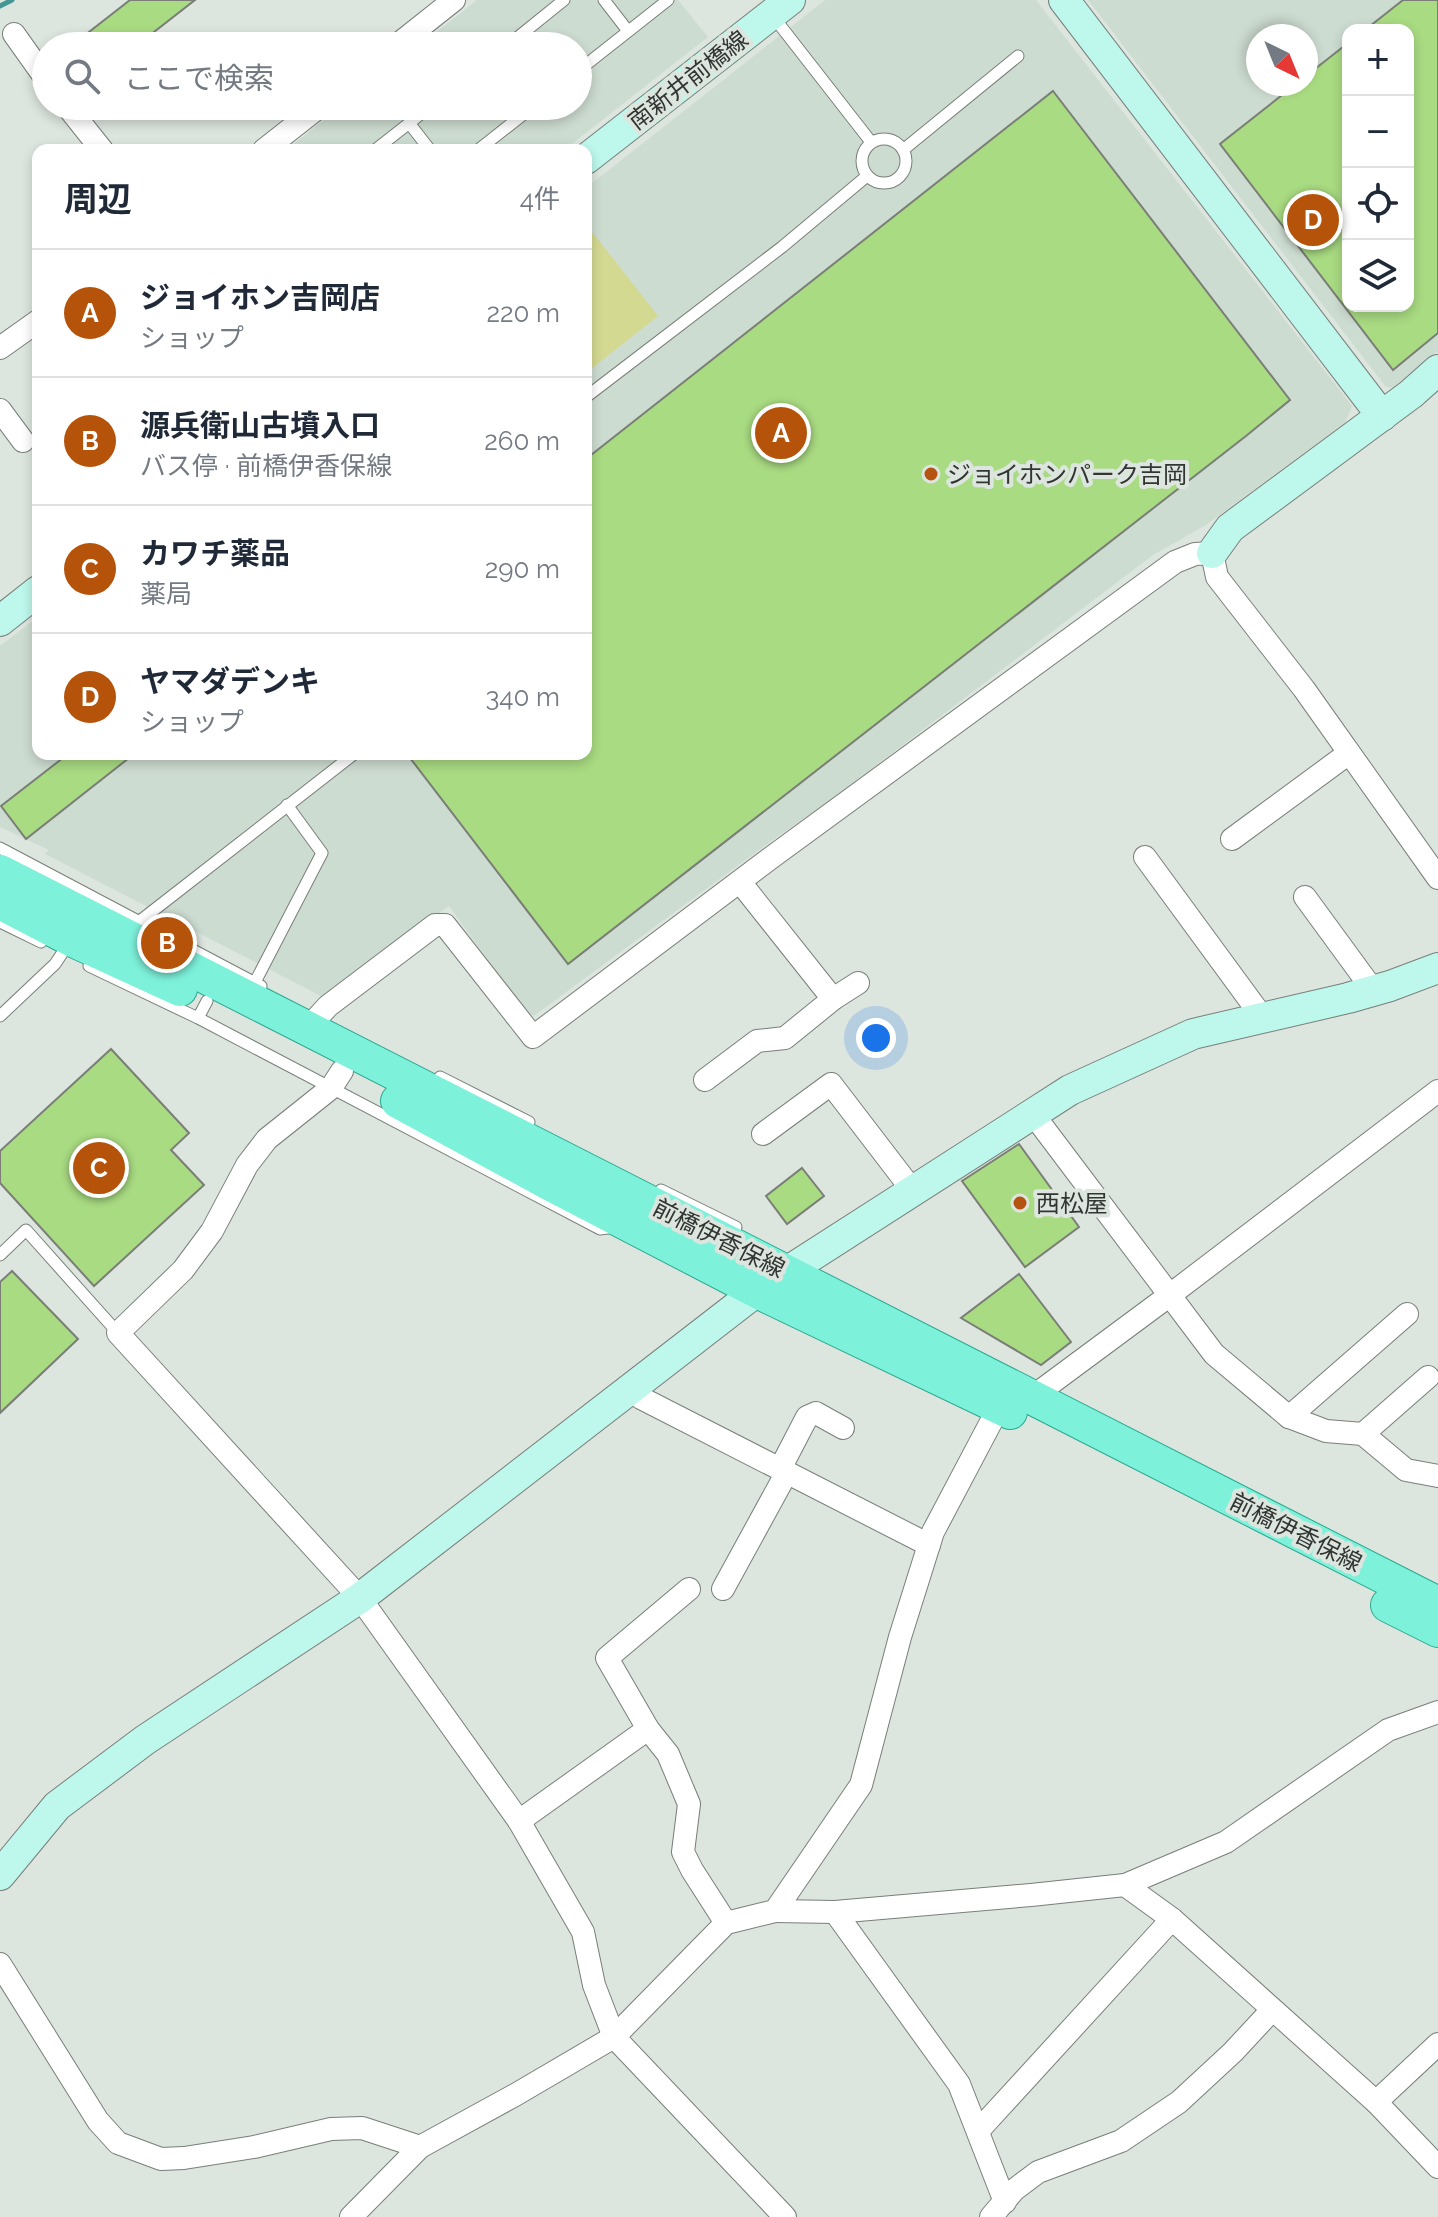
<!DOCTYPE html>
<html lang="ja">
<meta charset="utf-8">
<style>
body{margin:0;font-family:Raleway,"Noto Sans JP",sans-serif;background:#f2f2f3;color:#1f2937}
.controls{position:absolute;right:24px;top:24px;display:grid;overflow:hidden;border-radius:16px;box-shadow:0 4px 12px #0003}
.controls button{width:72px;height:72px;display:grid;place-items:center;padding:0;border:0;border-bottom:2px solid #e0e1e3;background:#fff;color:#1f2937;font:40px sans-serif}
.compass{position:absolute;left:1246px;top:24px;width:72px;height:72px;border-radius:50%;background:#fff;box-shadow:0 4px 12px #0003;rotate:137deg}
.you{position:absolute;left:876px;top:1038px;width:28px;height:28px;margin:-20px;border:6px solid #fff;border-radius:50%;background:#1a73e8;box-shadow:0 0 0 12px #1a73e833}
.badge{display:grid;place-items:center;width:52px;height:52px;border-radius:50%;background:#b45309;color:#fff;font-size:26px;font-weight:700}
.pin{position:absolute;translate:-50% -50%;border:4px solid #fff;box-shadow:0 2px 8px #0006}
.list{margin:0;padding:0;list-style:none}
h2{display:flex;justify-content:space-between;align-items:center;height:104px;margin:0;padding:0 32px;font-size:34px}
h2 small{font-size:26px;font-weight:400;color:#747a83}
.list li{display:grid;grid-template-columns:52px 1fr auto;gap:24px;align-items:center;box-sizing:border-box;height:128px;padding:0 32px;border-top:2px solid #e0e1e3}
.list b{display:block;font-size:30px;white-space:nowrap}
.list p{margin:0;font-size:26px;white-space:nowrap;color:#747a83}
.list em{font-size:26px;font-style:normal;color:#747a83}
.icon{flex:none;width:44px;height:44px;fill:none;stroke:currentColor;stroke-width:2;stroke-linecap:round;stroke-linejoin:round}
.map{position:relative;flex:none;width:1438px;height:2217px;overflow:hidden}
.search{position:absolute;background:#fff;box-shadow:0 4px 12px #0003;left:32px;top:32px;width:560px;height:88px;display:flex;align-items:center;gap:20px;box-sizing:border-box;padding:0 28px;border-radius:44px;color:#747a83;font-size:30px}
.panel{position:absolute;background:#fff;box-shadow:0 4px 12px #0003;left:32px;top:144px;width:560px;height:616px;border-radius:16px}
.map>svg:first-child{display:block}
.built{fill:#cddcd1;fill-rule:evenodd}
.green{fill:#d4d991}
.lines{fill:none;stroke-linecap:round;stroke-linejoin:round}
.stream{stroke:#449695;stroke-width:5}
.building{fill:#a9db82;stroke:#7a7e77;stroke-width:2}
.lane-casing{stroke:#787f79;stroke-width:13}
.street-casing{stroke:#787f79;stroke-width:24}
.secondary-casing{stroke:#787f79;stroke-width:32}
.primary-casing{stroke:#2aa98f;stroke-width:36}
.lane{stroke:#fff;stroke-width:11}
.street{stroke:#fff;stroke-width:22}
.secondary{stroke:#bef8ec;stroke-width:30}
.primary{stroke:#7df1da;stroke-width:34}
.poi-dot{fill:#b45410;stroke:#dde5df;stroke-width:3}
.labels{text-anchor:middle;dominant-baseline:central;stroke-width:8;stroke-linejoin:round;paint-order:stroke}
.street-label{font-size:24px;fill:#323633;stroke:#dde5df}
.poi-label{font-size:24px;fill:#323633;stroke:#dde5df;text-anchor:start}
</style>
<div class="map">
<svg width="1438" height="2217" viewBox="0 0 1438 2217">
<rect width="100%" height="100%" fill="#dde5df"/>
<g class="built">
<path d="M477 0H678L708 37 564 150H286L342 106H578V46H419Z"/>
<path d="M825 0H1036L1352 406 1345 423 1206 525 1153 555 828 802 774 839 535 1015 528 1016 449 906 323 997 45 854 49 850 0 827V646L38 617V754H586V188Z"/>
<path d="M1088 0H1438V351L1400 388 1386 387ZM1348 30H1408V306H1348ZM1258 36H1306V84H1258Z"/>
</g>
<path class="green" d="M593 233 658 316 586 373V239Z"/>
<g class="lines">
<path class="stream" d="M0 6 12 0"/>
</g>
<g class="building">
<path d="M130 0H195L136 46H71Z"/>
<path d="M1403 0H1438V333L1393 370 1220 144 1296 84H1306V76L1348 43V306H1408V30H1365Z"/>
<path d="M1053 91 1290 400 1246 436 568 964 407 754H586V459Z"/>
<path d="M68 754H134L26 839 1 806Z"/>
<path d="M111 1049 189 1133 171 1150 204 1185 94 1286 0 1183V1151Z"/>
<path d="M1019 1144 1079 1227 1025 1267 962 1181Z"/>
<path d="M802 1168 824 1196 787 1224 766 1196Z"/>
<path d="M12 1271 78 1339 0 1413V1282Z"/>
<path d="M1019 1274 1071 1342 1041 1365 961 1318Z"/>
</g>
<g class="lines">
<g class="lane-casing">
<g id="lane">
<path d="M604 0 628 31"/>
<path d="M772 15 871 142"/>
<path d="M507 46 564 0"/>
<path d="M578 71 668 0"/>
<path d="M409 123 430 150"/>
<circle cx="884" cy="161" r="22"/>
<path d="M375 150 431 106"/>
<path d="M478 150 534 106"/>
<path d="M903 150 1018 56"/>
<path d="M586 397 782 247 867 176"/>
<path d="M0 848 261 986"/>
<path d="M0 922 41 942"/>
<path d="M136 924 354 754"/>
<path d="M89 966 198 1018 600 1229 615 1227"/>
<path d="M252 988 322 853 287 805"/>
<path d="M0 1016 55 964 69 943"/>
<path d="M198 1018 207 1001"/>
<path d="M440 1077 529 1122"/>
<path d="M661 1190 736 1227"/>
<path d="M0 1255 26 1230 118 1333"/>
</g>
</g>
<g class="street-casing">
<g id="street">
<path d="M14 34 46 79"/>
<path d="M396 46 454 0"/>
<path d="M67 106 102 150"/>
<path d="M264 150 320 106"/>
<path d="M0 348 38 321"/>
<path d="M0 410 23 441"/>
<path d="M1232 839 1349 753"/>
<path d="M1145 857 1263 1018"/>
<path d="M740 882 833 999"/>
<path d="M1305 897 1373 990"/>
<path d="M307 1029 328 1006 435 925H445L533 1037 772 857 1175 562 1195 554 1212 553 1217 577 1304 689 1438 878"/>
<path d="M342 1071 331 1088 267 1139 247 1165 212 1231 183 1270 118 1333 360 1598 519 1821 583 1932 594 1985 614 2037 785 2217"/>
<path d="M705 1080 757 1041 785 1038 833 999 858 983"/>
<path d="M1033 1114 1214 1354 1289 1417 1326 1431 1363 1434 1406 1470 1438 1476"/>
<path d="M763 1134 831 1084 913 1191"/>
<path d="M630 1389 641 1398 929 1545"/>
<path d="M1031 1398 1170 1295 1438 1091"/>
<path d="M1289 1417 1407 1314"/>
<path d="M1363 1434 1428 1377"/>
<path d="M780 1469 807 1417 816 1413 843 1428"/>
<path d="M689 1589 607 1658 648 1729 668 1754 689 1804 683 1852 692 1870 726 1923"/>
<path d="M723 1589 787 1472"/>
<path d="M519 1821 648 1729"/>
<path d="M1125 1885 1172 1919 1376 2102 1438 2167"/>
<path d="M775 1911 835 1912 1031 1895 1125 1885 1226 1842 1388 1730 1438 1712"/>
<path d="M835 1912 959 2084 1005 2202"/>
<path d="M0 1964 98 2121 118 2143 161 2159 184 2158 254 2147 331 2129 362 2128 420 2147"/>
<path d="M1376 2102 1438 2044"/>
<path d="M978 2131 1172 1919"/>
<path d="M351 2217 420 2147 515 2095 614 2037 726 1923 775 1911 861 1785 900 1637 933 1532 999 1407"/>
<path d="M991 2217 1014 2190 1038 2172 1121 2141 1179 2102 1233 2052 1272 2010"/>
</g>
</g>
<g class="secondary-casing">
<g id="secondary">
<path d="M1064 0 1382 416"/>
<path d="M586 159 790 0"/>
<path d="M1212 553 1230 528 1411 394 1438 370"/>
<path d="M0 621 38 591"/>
<path d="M0 1875 57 1806 145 1740 360 1598 757 1291 1070 1090 1193 1034 1348 998 1390 986 1438 968"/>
</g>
</g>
<g class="primary-casing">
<g id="primary">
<path d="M0 872 1438 1604"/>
<path d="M0 902 71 939 180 989"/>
<path d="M398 1101 549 1183 757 1291 1010 1412"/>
<path d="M1388 1605 1438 1630"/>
</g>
</g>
<use href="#lane" class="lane"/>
<use href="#street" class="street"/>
<use href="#secondary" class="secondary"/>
<use href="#primary" class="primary"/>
</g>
<g class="poi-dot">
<circle cx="931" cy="474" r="8"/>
<circle cx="1020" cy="1203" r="8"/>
</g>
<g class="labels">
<g class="street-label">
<text transform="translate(688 80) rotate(-38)">南新井前橋線</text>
<text transform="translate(719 1238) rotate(27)">前橋伊香保線</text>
<text transform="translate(1296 1532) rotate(27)">前橋伊香保線</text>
</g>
<g class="poi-label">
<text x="947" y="474">ジョイホンパーク吉岡</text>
<text x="1036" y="1203">西松屋</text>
</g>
</g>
</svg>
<div class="controls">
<button>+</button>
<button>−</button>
<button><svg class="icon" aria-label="locate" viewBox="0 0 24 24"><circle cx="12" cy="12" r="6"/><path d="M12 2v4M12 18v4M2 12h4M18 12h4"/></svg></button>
<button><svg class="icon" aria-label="layers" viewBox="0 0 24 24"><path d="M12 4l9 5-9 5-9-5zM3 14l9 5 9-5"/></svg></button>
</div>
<svg class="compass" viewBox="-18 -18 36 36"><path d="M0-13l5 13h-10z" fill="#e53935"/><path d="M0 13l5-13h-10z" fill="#747a83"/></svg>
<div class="you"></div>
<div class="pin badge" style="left:781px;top:433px">A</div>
<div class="pin badge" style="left:167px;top:943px">B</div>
<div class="pin badge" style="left:99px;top:1168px">C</div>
<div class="pin badge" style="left:1313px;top:220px">D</div>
<div class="search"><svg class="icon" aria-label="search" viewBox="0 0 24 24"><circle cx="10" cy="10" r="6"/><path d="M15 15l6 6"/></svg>ここで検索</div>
<section class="panel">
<h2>周辺<small>4件</small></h2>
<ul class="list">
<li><span class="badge">A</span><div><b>ジョイホン吉岡店</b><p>ショップ</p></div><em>220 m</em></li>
<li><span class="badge">B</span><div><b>源兵衛山古墳入口</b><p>バス停 · 前橋伊香保線</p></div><em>260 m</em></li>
<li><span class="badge">C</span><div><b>カワチ薬品</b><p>薬局</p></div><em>290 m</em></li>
<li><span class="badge">D</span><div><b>ヤマダデンキ</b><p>ショップ</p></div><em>340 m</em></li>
</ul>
</section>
</div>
